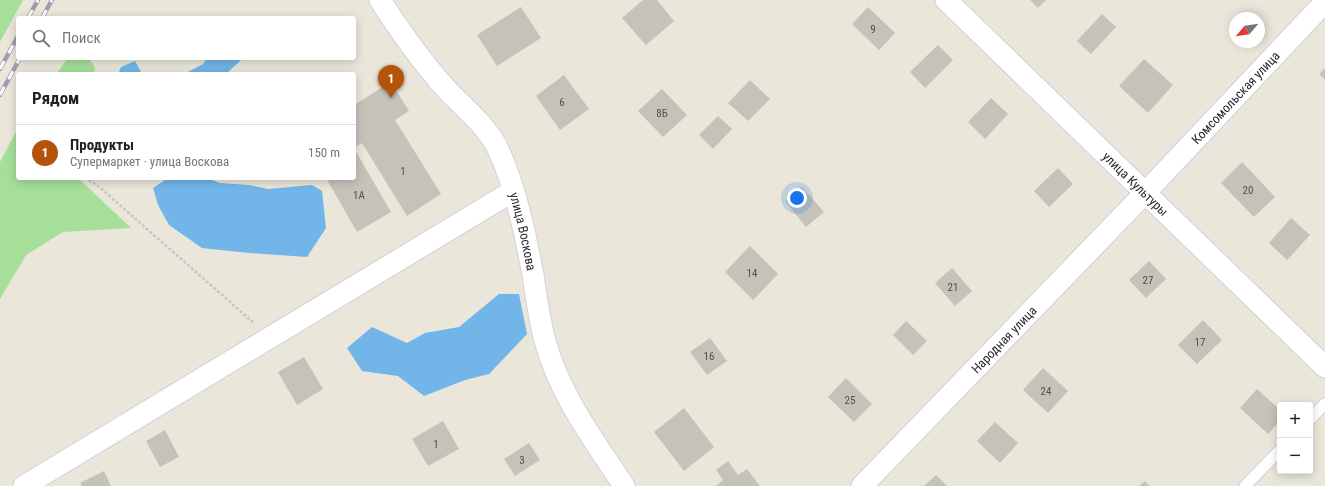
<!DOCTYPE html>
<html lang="ru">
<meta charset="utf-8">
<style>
body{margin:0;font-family:"Roboto Condensed",sans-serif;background:#f6f6f6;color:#222}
.controls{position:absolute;right:12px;bottom:12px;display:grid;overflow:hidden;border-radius:4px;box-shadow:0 2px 10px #0003}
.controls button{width:36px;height:36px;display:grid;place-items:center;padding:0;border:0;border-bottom:1px solid #e0e0e0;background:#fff;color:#222;font:20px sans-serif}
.compass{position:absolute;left:1229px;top:12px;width:36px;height:36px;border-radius:50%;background:#fff;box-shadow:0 2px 10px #0003;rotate:241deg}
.you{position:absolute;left:797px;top:198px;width:14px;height:14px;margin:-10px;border:3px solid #fff;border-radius:50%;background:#1a73e8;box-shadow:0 0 0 6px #1a73e833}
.badge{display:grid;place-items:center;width:26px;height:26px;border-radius:50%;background:#b45309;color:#fff;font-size:13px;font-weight:700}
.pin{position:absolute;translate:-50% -33px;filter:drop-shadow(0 1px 2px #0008)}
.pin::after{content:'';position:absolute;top:21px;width:14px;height:12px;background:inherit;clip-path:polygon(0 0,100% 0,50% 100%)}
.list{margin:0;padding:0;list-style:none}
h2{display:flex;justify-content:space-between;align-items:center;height:52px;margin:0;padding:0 16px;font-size:17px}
h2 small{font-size:13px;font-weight:400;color:#767676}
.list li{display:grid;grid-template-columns:26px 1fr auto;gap:12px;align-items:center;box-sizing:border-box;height:56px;padding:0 16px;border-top:1px solid #e0e0e0}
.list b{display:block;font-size:15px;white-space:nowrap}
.list p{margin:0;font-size:13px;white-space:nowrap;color:#767676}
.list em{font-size:13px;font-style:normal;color:#767676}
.icon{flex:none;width:22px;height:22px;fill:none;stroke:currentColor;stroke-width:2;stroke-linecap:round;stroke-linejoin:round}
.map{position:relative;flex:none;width:1325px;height:486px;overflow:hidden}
.search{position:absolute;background:#fff;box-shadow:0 2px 10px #0003;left:16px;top:16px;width:340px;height:44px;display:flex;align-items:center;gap:10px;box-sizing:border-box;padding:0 14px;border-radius:4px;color:#767676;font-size:15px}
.panel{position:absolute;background:#fff;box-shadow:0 2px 10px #0003;left:16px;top:72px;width:340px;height:108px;border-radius:4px}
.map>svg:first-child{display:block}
.green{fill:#a5df99}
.water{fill:#71b5e9}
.building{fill:#c5c2ba}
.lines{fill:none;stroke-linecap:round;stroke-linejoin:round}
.service-casing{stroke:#d0d0e1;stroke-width:13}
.minor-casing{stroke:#d0d0e1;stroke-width:23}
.path{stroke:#c7c7c7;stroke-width:2.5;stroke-dasharray:3 2;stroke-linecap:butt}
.service{stroke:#fff;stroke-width:11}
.minor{stroke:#fff;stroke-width:21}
.rail-casing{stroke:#9e9eb2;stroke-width:4.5}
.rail{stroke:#fff;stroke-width:3;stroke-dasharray:9;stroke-linecap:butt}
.labels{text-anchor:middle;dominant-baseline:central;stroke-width:3.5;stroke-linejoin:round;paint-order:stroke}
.number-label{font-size:11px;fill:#4f4e4c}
.street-label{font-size:13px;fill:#282828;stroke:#fff}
</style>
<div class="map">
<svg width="1325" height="486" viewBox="0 0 1325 486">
<rect width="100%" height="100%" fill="#eae6da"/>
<g class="green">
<path d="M0 0H23L0 42Z"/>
<path d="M68 58H88L95 67 94 74H56Z"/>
<path d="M18 128V178H78L131 228 63 232 26 255 0 299V162Z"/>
</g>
<g class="water">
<path d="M207 58H248L241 60 226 74H184L203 64Z"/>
<path d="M135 61 142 74H118L121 67Z"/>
<path d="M168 178H207L220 183 249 185 268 189 312 185 322 191 326 228 307 257 249 253 202 248 169 225 158 205 153 188Z"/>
<path d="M499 294H519L527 334 489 374 465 380 424 396 398 376 362 371 347 348 372 327 407 343 425 333 459 327Z"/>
</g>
<g class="building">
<path d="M643 0H657L674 21 646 45 622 18Z"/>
<path d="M1030 0H1046L1038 8Z"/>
<path d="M521 7 541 38 497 66 477 35Z"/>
<path d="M868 7 895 33 879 50 852 24Z"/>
<path d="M1102 14 1116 27 1091 54 1077 41Z"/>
<path d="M938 45 953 60 925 88 910 72Z"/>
<path d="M1144 59 1173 85 1148 113 1119 86Z"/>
<path d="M1325 68V80L1319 74Z"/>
<path d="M564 75 589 109 560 130 536 96Z"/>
<path d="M750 80 770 99 748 121 728 103Z"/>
<path d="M391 82 409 111 395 120 441 194 407 216 362 143 354 148V105Z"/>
<path d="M662 89 687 115 663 137 638 111Z"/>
<path d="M991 98 1008 114 985 139 968 122Z"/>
<path d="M718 116 732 129 713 149 699 135Z"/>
<path d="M355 150 391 212 357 232 326 178H354Z"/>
<path d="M1242 162 1275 197 1254 217 1221 183Z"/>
<path d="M1058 168 1073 184 1049 207 1034 191Z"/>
<path d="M802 187 824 212 806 227 785 201Z"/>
<path d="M1291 218 1310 235 1287 260 1269 243Z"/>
<path d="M750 246 778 274 753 300 725 272Z"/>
<path d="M1149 261 1166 279 1146 298 1129 280Z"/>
<path d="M952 268 972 291 955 306 935 283Z"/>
<path d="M1203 320 1222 340 1197 364 1178 345Z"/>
<path d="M906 321 927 341 913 355 893 335Z"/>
<path d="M710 338 727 361 707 375 690 352Z"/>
<path d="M304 357 323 389 297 405 278 372Z"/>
<path d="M1043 368 1068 391 1048 413 1023 390Z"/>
<path d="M846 378 872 404 854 422 828 397Z"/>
<path d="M1257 389 1280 410V421L1268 434 1240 408Z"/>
<path d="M684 408 714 447 684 471 654 432Z"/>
<path d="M443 421 459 449 428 466 412 439Z"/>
<path d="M995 422 1018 443 1000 463 977 441Z"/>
<path d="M165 430 179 457 160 467 146 441Z"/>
<path d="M529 443 540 460 515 476 504 459Z"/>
<path d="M728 461 738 475 747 469 760 486H716L723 480 716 470Z"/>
<path d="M104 471 111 486H82L80 483Z"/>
<path d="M936 475 947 486H924Z"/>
<path d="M1145 481 1149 486H1139Z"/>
</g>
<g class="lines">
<g class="service-casing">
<g id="service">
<path d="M1310 419 1325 404"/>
<path d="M1245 486 1280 450"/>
</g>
</g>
<g class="minor-casing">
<g id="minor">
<path id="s1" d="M380 0C400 31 422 62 447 90 464 108 487 126 498 149 516 188 525 233 533 275 536 295 539 317 544 337 558 393 593 439 624 486"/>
<path id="s2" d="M946 0 1325 367"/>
<path d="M24 486 513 191"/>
<path id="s3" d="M862 486 1146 192 1325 2"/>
</g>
</g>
<path class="path" d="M84 178 97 185 255 324"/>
<use href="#service" class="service"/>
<use href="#minor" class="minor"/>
<g class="rail-casing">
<g id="rail">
<path d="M28 18 38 0"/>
<path d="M42 18 52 0"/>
<path d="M0 69 18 36"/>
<path d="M0 95 20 58"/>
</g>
</g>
<use href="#rail" class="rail"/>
</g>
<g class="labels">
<g class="number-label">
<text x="873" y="29">9</text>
<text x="562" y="102">6</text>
<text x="662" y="113">8Б</text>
<text x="403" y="171">1</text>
<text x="1248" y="190">20</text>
<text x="359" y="195">1А</text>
<text x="752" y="273">14</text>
<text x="1148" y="280">27</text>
<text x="953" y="287">21</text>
<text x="1200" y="342">17</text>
<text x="709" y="356">16</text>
<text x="1046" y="391">24</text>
<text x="850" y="400">25</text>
<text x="436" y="444">1</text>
<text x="522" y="460">3</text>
</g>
<g class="street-label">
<text stroke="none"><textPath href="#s3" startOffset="539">Комсомольская улица</textPath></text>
<text stroke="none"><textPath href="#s2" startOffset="264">улица Культуры</textPath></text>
<text stroke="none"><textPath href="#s1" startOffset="277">улица Воскова</textPath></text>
<text stroke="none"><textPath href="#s3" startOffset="204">Народная улица</textPath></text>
</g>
</g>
</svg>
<div class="controls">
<button>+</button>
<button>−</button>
</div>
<svg class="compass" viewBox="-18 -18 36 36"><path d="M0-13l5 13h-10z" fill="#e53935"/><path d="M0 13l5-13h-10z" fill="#767676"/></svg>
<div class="you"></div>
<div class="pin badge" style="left:391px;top:98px">1</div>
<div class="search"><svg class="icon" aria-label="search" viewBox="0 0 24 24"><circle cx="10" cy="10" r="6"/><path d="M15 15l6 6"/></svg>Поиск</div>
<section class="panel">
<h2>Рядом<small></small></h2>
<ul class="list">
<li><span class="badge">1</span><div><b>Продукты</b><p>Супермаркет · улица Воскова</p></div><em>150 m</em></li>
</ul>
</section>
</div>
